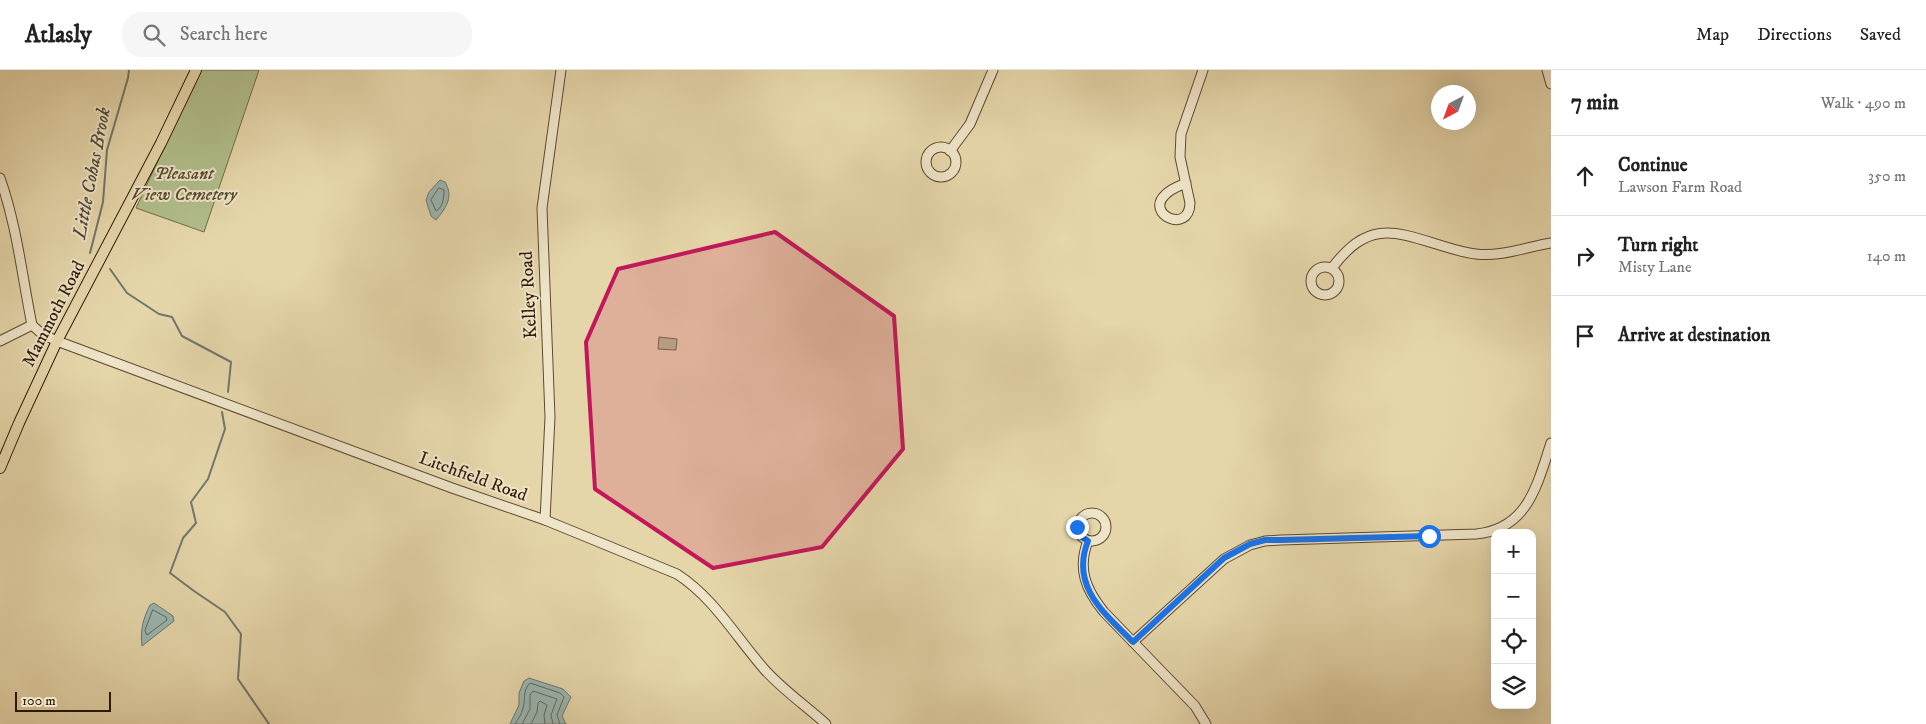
<!DOCTYPE html>
<meta charset="utf-8">
<style>
body{margin:0;font-family:"IM FELL DW Pica",serif;background:#f6f6f6;color:#222}
.controls{position:absolute;right:15px;bottom:15px;display:grid;overflow:hidden;border-radius:10px;box-shadow:0 5px 20px #0002}
.controls button{width:45px;height:45px;display:grid;place-items:center;padding:0;border:0;border-bottom:1px solid #e0e0e0;background:#fff;color:#222;font:25px sans-serif}
.compass{position:absolute;left:1431px;top:15px;width:45px;height:45px;border-radius:50%;background:#fff;box-shadow:0 5px 20px #0002;rotate:221deg}
.scale{position:absolute;left:15px;bottom:12px;width:96px;box-sizing:border-box;padding-left:5px;border:2px solid #311a05;border-top:0;font-size:14px;line-height:18px;white-space:nowrap;color:#311a05;-webkit-text-stroke:4px #eee4c8;paint-order:stroke}
.stop{position:absolute;width:15px;height:15px;margin:-11px;border:4px solid #1a73e8;border-radius:50%;background:#fff}
.stop.end{background:#1a73e8;border-color:#fff;box-shadow:0 1px 5px #0008}
.list{margin:0;padding:0;list-style:none}
h2{display:flex;justify-content:space-between;align-items:center;height:65px;margin:0;padding:0 20px;font-size:21px}
h2 small{font-size:16px;font-weight:400;color:#767676}
.list li{display:grid;grid-template-columns:32px 1fr auto;gap:15px;align-items:center;box-sizing:border-box;height:80px;padding:0 20px;border-top:1px solid #e0e0e0}
.list b{display:block;font-size:19px;white-space:nowrap}
.list p{margin:0;font-size:16px;white-space:nowrap;color:#767676}
.list em{font-size:16px;font-style:normal;color:#767676}
.icon{flex:none;width:28px;height:28px;fill:none;stroke:currentColor;stroke-width:2;stroke-linecap:round;stroke-linejoin:round}
.map{position:relative;flex:none;width:1551px;height:654px;overflow:hidden}
header{display:flex;align-items:center;gap:30px;box-sizing:border-box;height:70px;padding:0 25px;background:#fff;border-bottom:1px solid #e0e0e0}
header strong{font-size:24px}
nav{display:flex;gap:28px;margin-inline-start:auto;font-size:18px}
.search{width:350px;height:45px;background:#f6f6f6;display:flex;align-items:center;gap:12px;box-sizing:border-box;padding:0 18px;border-radius:20px;color:#767676;font-size:19px}
main{display:flex}
aside{flex:1;background:#fff}
.map>svg:first-child{display:block}
.green{fill:#b1be8b;stroke:#716c48}
.water{fill:#99b7b3;stroke:#6f786d}
.lines{fill:none;stroke-linecap:round;stroke-linejoin:round}
.shore{stroke:#65685c;stroke-width:1}
.stream{stroke:#6f786d;stroke-width:2}
.minor-casing{stroke:#5e492e;stroke-width:11}
.major-casing{stroke:#311a05;stroke-width:12}
.minor{stroke:#eee4c8;stroke-width:9}
.major{stroke:#e5d6aa;stroke-width:10}
.route{stroke:#1a73e8;stroke-width:6}
.marked{fill:#c2185b;fill-opacity:0.2;stroke:#c2185b;stroke-width:4;stroke-linejoin:round}
.labels{text-anchor:middle;dominant-baseline:central;stroke-width:4;stroke-linejoin:round;paint-order:stroke}
.park-label{font-size:18px;font-style:italic;fill:#574b2d;stroke:#eee4c8}
.street-label{font-size:18px;fill:#311a05;stroke:#eee4c8}
.water-label{font-size:19px;font-style:italic;fill:#504939;stroke:#eee4c8}
</style>
<header>
<strong>Atlasly</strong>
<div class="search"><svg class="icon" aria-label="search" viewBox="0 0 24 24"><circle cx="10" cy="10" r="6"/><path d="M15 15l6 6"/></svg>Search here</div>
<nav><a>Map</a><a>Directions</a><a>Saved</a></nav>
</header>
<main>
<div class="map">
<svg width="1551" height="654" viewBox="0 0 1551 654">
<rect width="100%" height="100%" fill="#e5d6aa"/>
<filter id="stains"><feTurbulence type="fractalNoise" baseFrequency=".004" numOctaves="4"/><feColorMatrix values="0 0 0 0 .2 0 0 0 0 .09 0 0 0 0 .02 0 0 0 .5 -.17"/></filter>
<radialGradient id="worn" r=".72"><stop offset=".6" stop-color="#630" stop-opacity="0"/><stop offset="1" stop-color="#630" stop-opacity=".3"/></radialGradient>
<g class="green">
<path d="M200 0H259L204 162 136 138Z"/>
<path d="M659 267 677 269 676 280 658 279Z"/>
</g>
<g class="water">
<path d="M440 110 445 112C454 127 446 138 436 150L431 146 426 130 429 122Z"/>
<path d="M154 533 173 546 174 551 142 576C140 560 143 549 150 535Z"/>
<path d="M529 608 563 619 571 627 562 646 566 654H510L519 635V623L524 611Z"/>
</g>
<g class="lines">
<g class="shore">
<path d="M439 118 444 120C444 128 443 137 436 141L431 130Z"/>
<path d="M153 540 166 547 167 550 147 565 145 561Z"/>
<path d="M515 654C518 649 522 644 523 638 526 629 522 621 530 613L560 623 564 627 557 645 560 654"/>
<path d="M522 654 530 639V625L533 621 557 629 551 645 553 654"/>
<path d="M531 654 537 642 538 633 540 631 547 635 544 645 545 654"/>
</g>
<g class="stream">
<path d="M90 183 103 132 107 80 128 8 129 0"/>
<path d="M110 199 127 223 159 244 172 247 182 266 231 292 228 322"/>
<path d="M222 342 225 359 208 409 191 432 196 453 183 468 170 503 194 521 225 542 241 564 238 609 269 654"/>
</g>
<g class="minor-casing">
<g id="minor">
<path d="M1547 0 1551 14"/>
<circle cx="941" cy="92" r="15"/>
<path d="M950 81 970 54 993 0"/>
<path d="M0 108C17 156 22 206 32 255L42 264 57 271 452 418 545 450 677 504C714 528 736 567 765 600 783 620 806 636 826 654"/>
<path d="M1186 113C1179 116 1170 119 1165 125 1145 144 1189 165 1190 133L1180 87 1181 64 1203 0"/>
<circle cx="1325" cy="211" r="14"/>
<path d="M1332 198C1369 149 1394 161 1446 177 1456 180 1466 183 1476 184 1500 187 1527 177 1551 173"/>
<path d="M0 271 32 255"/>
<circle cx="1092" cy="457" r="14"/>
<path d="M545 450 550 347 542 138 561 0"/>
<path d="M1088 471C1077 499 1086 520 1104 542L1195 636 1206 654"/>
<path d="M1133 572 1224 489 1250 475 1265 471 1281 470 1476 464C1528 459 1537 415 1551 373"/>
</g>
</g>
<g class="major-casing">
<path id="major" d="M0 398 19 353 57 271 161 73 196 0"/>
</g>
<use href="#minor" class="minor"/>
<use href="#major" class="major"/>
</g>
<g class="lines">
<path class="route" d="M1077 457 1080 466 1088 471C1070 516 1104 543 1133 572L1224 488 1250 474 1265 470H1281L1429 466"/>
</g>
<path class="marked" d="M775 162 894 246 903 379 822 477 713 498 595 419 586 272 618 199Z"/>
<g class="labels">
<g class="park-label">
<text x="184" y="104">Pleasant<tspan x="184" dy="21">View Cemetery</tspan></text>
</g>
<g class="street-label">
<text transform="translate(529 225) rotate(-93)">Kelley Road</text>
<text transform="translate(54 244) rotate(-63)">Mammoth Road</text>
<text transform="translate(473 407) rotate(20)">Litchfield Road</text>
</g>
<g class="water-label">
<text transform="translate(92 103) rotate(-79)">Little Cohas Brook</text>
</g>
</g>
<rect width="100%" height="100%" filter="url(#stains)"/>
<rect width="100%" height="100%" fill="url(#worn)"/>
</svg>
<div class="controls">
<button>+</button>
<button>−</button>
<button><svg class="icon" aria-label="locate" viewBox="0 0 24 24"><circle cx="12" cy="12" r="6"/><path d="M12 2v4M12 18v4M2 12h4M18 12h4"/></svg></button>
<button><svg class="icon" aria-label="layers" viewBox="0 0 24 24"><path d="M12 4l9 5-9 5-9-5zM3 14l9 5 9-5"/></svg></button>
</div>
<svg class="compass" viewBox="-18 -18 36 36"><path d="M0-13l5 13h-10z" fill="#e53935"/><path d="M0 13l5-13h-10z" fill="#767676"/></svg>
<div class="scale">100 m</div>
<div class="stop" style="left:1429px;top:466px"></div>
<div class="stop end" style="left:1077px;top:457px"></div>
</div>
<aside>
<h2>7 min<small>Walk · 490 m</small></h2>
<ul class="list">
<li><svg class="icon" aria-label="ahead" viewBox="0 0 24 24"><path d="M12 20V5M6 11l6-6 6 6"/></svg><div><b>Continue</b><p>Lawson Farm Road</p></div><em>350 m</em></li>
<li><svg class="icon" aria-label="right" viewBox="0 0 24 24"><path d="M7 20v-9h11M14 6l5 5-5 5"/></svg><div><b>Turn right</b><p>Misty Lane</p></div><em>140 m</em></li>
<li><svg class="icon" aria-label="arrive" viewBox="0 0 24 24"><path d="M6 21V4h12l-3 4 3 4H6"/></svg><div><b>Arrive at destination</b></div></li>
</ul>
</aside>
</main>
